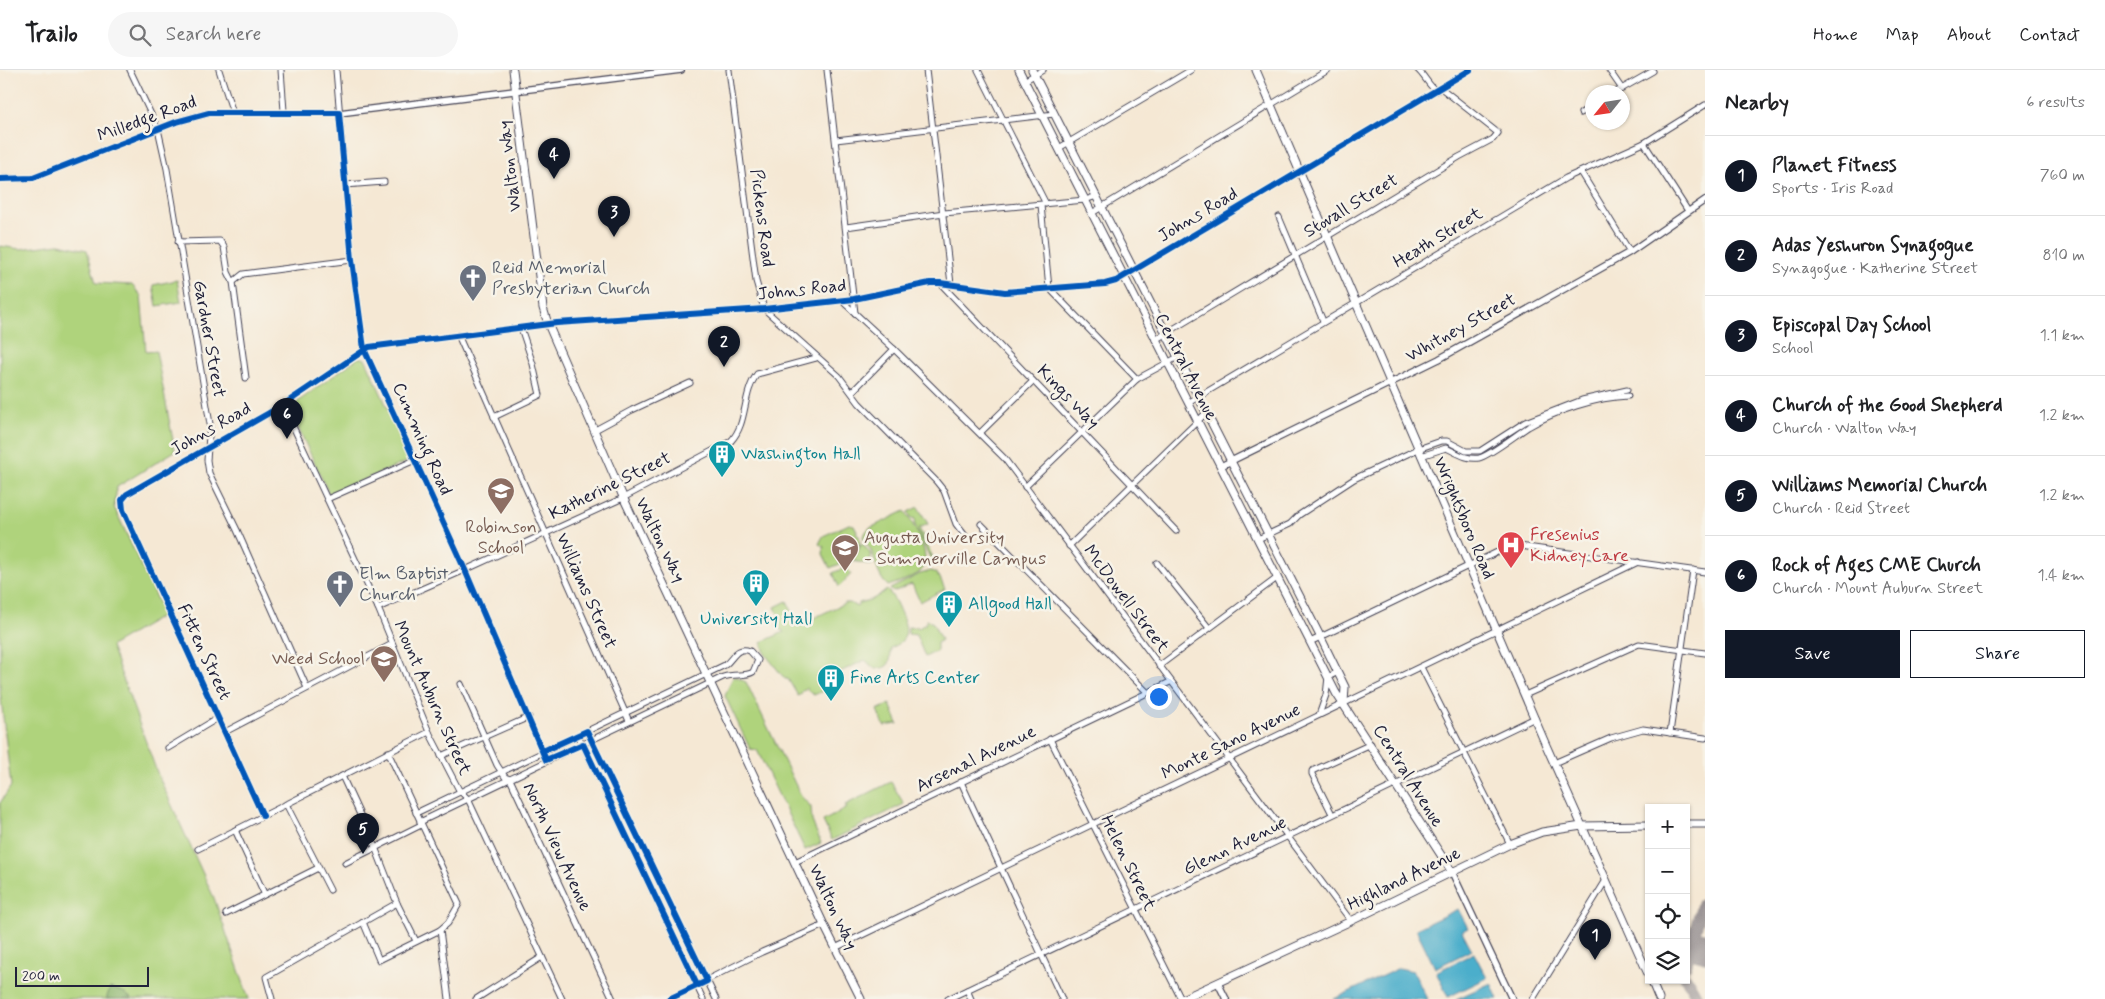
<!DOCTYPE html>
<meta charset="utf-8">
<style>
body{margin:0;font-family:Mynerve,sans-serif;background:#f6f6f6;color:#202124}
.controls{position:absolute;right:15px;bottom:15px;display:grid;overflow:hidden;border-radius:0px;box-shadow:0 1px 4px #0004}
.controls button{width:45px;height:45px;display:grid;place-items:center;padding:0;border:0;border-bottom:1px solid #e0e0e0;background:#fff;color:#202124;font:25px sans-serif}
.compass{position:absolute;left:1585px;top:15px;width:45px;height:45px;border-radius:50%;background:#fff;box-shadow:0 1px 4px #0004;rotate:240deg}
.scale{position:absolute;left:15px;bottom:12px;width:134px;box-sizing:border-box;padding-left:5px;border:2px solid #22223b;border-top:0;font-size:14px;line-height:18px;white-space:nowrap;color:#22223b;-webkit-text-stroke:4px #f7f3e8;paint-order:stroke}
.you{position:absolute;left:1158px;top:626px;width:18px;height:18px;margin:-12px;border:4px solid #fff;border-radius:50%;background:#1a73e8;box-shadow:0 0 0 8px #1a73e833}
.badge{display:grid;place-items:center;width:32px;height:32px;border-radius:50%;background:#111827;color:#fff;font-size:16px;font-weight:700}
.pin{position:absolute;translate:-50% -41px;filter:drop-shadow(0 1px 2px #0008)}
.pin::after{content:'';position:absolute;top:26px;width:18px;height:15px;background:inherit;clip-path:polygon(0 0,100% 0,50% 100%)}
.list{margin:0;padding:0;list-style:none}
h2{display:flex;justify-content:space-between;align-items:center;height:65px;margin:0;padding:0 20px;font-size:21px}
h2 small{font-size:16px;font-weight:400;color:#757577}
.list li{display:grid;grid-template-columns:32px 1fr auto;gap:15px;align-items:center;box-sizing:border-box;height:80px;padding:0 20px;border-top:1px solid #e0e0e0}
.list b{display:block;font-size:19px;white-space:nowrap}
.list p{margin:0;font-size:16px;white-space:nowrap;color:#757577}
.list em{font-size:16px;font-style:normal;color:#757577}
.actions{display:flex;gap:10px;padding:15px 20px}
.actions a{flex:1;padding:11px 0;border:1px solid #111827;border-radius:0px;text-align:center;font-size:18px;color:#111827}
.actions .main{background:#111827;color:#fff}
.icon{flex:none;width:28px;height:28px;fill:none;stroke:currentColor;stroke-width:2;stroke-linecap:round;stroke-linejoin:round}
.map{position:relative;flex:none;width:1705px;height:929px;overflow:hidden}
header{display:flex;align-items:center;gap:30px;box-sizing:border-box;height:70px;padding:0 25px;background:#fff;border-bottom:1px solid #e0e0e0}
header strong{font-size:24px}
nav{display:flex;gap:28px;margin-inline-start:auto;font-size:18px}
.search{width:350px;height:45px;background:#f6f6f6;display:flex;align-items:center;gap:12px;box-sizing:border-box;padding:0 18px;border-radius:28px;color:#757577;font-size:19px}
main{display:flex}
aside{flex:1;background:#fff}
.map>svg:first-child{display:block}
.green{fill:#afd37c;stroke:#687a5c}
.forest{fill:#8bb56c;stroke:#566c54}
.water{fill:#4caecb;stroke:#376883}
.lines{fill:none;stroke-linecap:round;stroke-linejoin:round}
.taxiway{stroke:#8c8588;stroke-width:12}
.runway{stroke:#8c8588;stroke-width:30}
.minor-casing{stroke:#424052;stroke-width:7}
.tertiary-casing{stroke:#424052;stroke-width:8}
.secondary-casing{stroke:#424052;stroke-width:9}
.minor{stroke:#fff;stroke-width:5}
.tertiary{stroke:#fff;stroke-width:5.5}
.secondary{stroke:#fff;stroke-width:7}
.cycleway-casing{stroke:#f7f3e8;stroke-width:9}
.cycleway{stroke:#0057b8;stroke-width:6}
.labels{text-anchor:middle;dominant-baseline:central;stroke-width:5;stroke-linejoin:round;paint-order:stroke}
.street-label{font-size:18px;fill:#22223b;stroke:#f7f3e8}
.worship-label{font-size:18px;fill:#5b616d;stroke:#f7f3e8;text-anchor:start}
.culture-label{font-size:18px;fill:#0d838f;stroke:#f7f3e8;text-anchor:start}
.education-label{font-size:18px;fill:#785e54;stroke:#f7f3e8}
.health-label{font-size:18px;fill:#be3a42;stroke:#f7f3e8;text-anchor:start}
</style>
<header>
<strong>Trailo</strong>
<div class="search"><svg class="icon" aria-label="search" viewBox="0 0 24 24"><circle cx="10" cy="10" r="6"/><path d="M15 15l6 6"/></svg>Search here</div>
<nav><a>Home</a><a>Map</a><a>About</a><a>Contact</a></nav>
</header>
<main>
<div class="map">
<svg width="1705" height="929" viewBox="0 0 1705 929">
<rect width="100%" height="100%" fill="#f7f3e8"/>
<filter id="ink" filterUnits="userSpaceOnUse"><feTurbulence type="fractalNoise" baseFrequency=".02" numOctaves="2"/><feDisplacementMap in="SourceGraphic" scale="10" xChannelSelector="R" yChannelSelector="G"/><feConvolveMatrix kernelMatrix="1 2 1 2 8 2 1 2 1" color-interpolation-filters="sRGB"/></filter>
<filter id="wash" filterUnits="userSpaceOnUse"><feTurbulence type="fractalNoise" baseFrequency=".0096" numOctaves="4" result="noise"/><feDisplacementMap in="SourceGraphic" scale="20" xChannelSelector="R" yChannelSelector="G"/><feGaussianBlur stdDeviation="1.12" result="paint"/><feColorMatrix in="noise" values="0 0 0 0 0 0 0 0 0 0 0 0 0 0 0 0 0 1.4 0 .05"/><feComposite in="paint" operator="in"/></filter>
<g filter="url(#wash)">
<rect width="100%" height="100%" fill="#f5e8d4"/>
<g class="green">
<path d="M59 174 87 180 96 213 132 215 141 226 146 282 156 281 175 381 117 417 114 437 164 545 111 576 158 705 214 828 249 929H0V733L11 716 0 620V176L20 179Z"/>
<path d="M177 210 181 232 157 236 153 215Z"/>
<path d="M358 288H363L366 290 411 390 329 424 289 338Z"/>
<path d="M918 437 928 454 919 458 935 492H932L914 453 916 452 914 448 912 449 908 442Z"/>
<path d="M905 441C913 455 935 488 920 502 912 508 897 513 888 516 878 507 877 496 872 483 870 477 864 473 863 466L868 459Z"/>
<path d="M849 454 854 455 857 461 856 464 859 466C864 486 845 492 830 498L823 484 824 477 819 474 823 466Z"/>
<path d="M862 473 870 483 872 495 853 491Z"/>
<path d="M846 497 851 504 839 517 833 503Z"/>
<path d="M931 501 935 502 938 507 939 506 945 519 920 532 912 514 893 522 890 519 920 504Z"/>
<path d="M887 520C892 525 895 530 898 537 906 555 913 568 891 578 890 591 892 598 875 599L865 590 819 612 823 621 814 625 808 621 807 618 802 621 801 624 798 626 788 609H785L765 584 762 572 784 562 777 557 776 548 779 546 775 537 787 531 799 555 845 533H850L857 537 859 533 873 529Z"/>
<path d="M927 550 933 553 941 570 937 573V581L925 587 916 565 908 564V557L919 558 926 553Z"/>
<path d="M733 607H736L746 612 801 726 811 737 812 751 821 773 805 780 757 680 750 679 725 626Z"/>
<path d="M890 634 898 654 884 656 877 640Z"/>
<path d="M891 712 904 734 832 770 823 751 847 738 845 735Z"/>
</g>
<path class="forest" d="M110 918 123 922 132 929H106Z"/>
<g class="water">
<path d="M1458 839 1468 858 1462 861 1472 880 1435 898 1416 859Z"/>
<path d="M1474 883 1487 908 1448 927 1436 902Z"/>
<path d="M1399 898 1413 901 1427 929H1334Z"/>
<path d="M1491 913 1498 929H1456Z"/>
</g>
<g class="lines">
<g class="taxiway">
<path d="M1686 895 1702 835 1705 834"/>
<path d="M1686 908 1698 929"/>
</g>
<path class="runway" d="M1686 873 1705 878"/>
</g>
</g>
<g filter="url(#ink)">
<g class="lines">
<g class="minor-casing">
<g id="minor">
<path d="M130 0 158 59 167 99 210 354 207 390 209 403 237 460 307 618"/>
<path d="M219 0 233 43"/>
<path d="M281 0 284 41"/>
<path d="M336 0 352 190 364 279 465 500 546 690"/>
<path d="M729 0 756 211 764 239 839 306 859 333 936 411 944 421 956 454 967 468"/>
<path d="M827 0 855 243"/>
<path d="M926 0 951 214"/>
<path d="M978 0 1046 134"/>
<path d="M1418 0C1424 5 1431 19 1437 21"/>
<path d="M1609 0 1622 19"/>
<path d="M1024 11 1043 0"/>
<path d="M1616 22 1653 1"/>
<path d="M1581 43 1592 36"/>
<path d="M836 70 1054 44"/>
<path d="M1644 73 1688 141"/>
<path d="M1059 78 1191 0"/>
<path d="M1581 102 1630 182"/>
<path d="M345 115 384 112"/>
<path d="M1041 135 1049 218 1137 309"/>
<path d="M1092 143 1328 0"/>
<path d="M1279 147 1323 251"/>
<path d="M846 157 944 143 1085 130 1097 126"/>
<path d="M178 172 220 171 224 177 228 202 233 212 246 308"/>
<path d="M233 212 243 204 352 190"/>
<path d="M940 213 1176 461"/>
<path d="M842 231 894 279 1004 388 1351 851"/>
<path d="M458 265 629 651"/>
<path d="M1155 270 1459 87 1493 69 1498 63 1441 18"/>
<path d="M852 322 894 279"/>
<path d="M1188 333 1566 108 1644 73 1705 35"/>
<path d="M283 335 378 538 429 662 459 720 468 729 562 929"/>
<path d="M494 347 540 325 533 294 521 258"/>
<path d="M595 360 632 340 690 313"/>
<path d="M980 363 1033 311"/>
<path d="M1421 386 1446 378C1456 382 1466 390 1479 388 1489 386 1517 364 1528 357 1555 341 1597 327 1628 326"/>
<path d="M1025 417 1137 309 1178 287"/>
<path d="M327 429 415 390"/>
<path d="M981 454 1147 622"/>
<path d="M1258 469 1290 454 1299 445 1354 409 1418 379 1441 371H1447L1466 381H1480L1525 352 1538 347 1582 330 1627 320"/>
<path d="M1069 476 1207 342"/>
<path d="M1157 493 1209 558"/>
<path d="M378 538 465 500 623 428 731 371C748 353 742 324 757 304L816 288"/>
<path d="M1310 572 1512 475 1705 502"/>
<path d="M1159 596 1277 508"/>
<path d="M1421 597 1510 774"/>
<path d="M461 614 497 695 505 707 510 709 613 929"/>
<path d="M1525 625 1639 574 1705 583"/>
<path d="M1319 645 1326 625 1328 607 1338 602"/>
<path d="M587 661 716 929"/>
<path d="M225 662 392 574"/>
<path d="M1670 663 1693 500"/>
<path d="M578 665 703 929"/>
<path d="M1050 669 1181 929"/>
<path d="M168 678 218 648"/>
<path d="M441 686 529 647"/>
<path d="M1554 693 1611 668 1643 659 1705 668"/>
<path d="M342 706 375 777 397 833 416 871"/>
<path d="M961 712 1062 929"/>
<path d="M286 734 330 820"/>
<path d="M416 743 725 595C734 588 736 576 750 581L758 590 753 602C745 607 735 603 723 607L420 752"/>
<path d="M1332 744 1312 704V701L1371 674"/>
<path d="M263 746 123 440 122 430 127 424 283 335 369 277 557 253 764 239 854 229 930 213H940L1005 222 1105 214 1116 211 1470 0"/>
<path d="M235 760 264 823"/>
<path d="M198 779 429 662"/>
<path d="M795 792 1170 612"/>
<path d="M345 793 421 755"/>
<path d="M226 844 318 798"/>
<path d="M363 852 379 890 440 860 448 853 459 834 388 682"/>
<path d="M440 860 449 929"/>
<path d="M835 878 1638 492"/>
<path d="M967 920 971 929"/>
<path d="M272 929 266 907 397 833"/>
<path d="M476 929 542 887"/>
<path d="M669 929 762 882 824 855"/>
<path d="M948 929 1535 648"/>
<path d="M1533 929 1606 810"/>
</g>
</g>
<g class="tertiary-casing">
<g id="tertiary">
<path d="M0 109 33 108 176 52 209 43H339L681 0"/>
<path d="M1221 396 1439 289 1630 182 1705 130"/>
<path d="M1452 802 1512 929"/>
<path d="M1218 913 1226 929"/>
</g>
</g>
<g class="secondary-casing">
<g id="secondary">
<path d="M513 0 543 238 548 254 624 429 824 855 861 929"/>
<path d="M1019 0 1336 623 1452 802"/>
<path d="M1032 0 1320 566 1345 617 1344 633"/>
<path d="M1256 0 1545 673 1649 906"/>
<path d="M1686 754H1705"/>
<path d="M1651 910 1659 929"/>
<path d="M1182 929 1351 851 1510 774 1542 762 1582 756 1649 755"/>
</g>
</g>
<use href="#minor" class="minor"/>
<use href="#tertiary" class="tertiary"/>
<use href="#secondary" class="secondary"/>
<g class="cycleway-casing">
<g id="cycleway">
<path d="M0 109 33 108 176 52 209 43H339L352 190 364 279 465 500 546 690 583 674 697 915"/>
<path d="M543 681 587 661 707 911 669 929"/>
<path d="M263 746 123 440 122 430 127 424 283 335 369 277 557 253 764 239 854 229 930 213H940L1005 222 1105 214 1116 211 1470 0"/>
</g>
</g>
<use href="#cycleway" class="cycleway"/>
</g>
</g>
<defs>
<g id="church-pin" transform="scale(1.4375)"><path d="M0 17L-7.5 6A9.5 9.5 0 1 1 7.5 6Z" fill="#6b7280" stroke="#f7f3e8"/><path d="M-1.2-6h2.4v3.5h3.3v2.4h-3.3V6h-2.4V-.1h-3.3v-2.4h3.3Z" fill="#fff"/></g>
<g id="building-pin" transform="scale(1.4375)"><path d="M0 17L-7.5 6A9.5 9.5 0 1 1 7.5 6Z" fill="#0f9aa8" stroke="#f7f3e8"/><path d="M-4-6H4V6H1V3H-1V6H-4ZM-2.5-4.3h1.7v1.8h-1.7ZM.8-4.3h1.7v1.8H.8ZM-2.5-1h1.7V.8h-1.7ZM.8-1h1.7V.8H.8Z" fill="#fff"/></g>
<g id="school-pin" transform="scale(1.4375)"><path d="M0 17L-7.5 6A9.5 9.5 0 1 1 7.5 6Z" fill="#8d6e63" stroke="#f7f3e8"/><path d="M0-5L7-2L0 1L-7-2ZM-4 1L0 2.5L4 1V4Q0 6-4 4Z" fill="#fff"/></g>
<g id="hospital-pin" transform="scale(1.4375)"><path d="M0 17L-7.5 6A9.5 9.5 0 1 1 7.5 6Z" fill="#e0444e" stroke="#f7f3e8"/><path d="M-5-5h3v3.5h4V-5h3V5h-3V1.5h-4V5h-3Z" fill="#fff"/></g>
<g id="university-pin" transform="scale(1.4375)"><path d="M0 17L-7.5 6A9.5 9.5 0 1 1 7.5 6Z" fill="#8d6e63" stroke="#f7f3e8"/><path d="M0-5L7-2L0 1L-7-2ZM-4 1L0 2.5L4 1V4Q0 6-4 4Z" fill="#fff"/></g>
</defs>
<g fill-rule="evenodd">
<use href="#church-pin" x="473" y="208"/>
<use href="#building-pin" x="722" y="384"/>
<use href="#school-pin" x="501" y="421"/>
<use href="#hospital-pin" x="1511" y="475"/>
<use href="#university-pin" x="845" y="478"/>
<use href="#building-pin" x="756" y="513"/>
<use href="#church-pin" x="340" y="514"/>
<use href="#building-pin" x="949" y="534"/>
<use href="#school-pin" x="384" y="589"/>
<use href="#building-pin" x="831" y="608"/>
</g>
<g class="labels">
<g class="street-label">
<text transform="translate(147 49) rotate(-20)">Milledge Road</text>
<text transform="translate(510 96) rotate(-97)">Walton Way</text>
<text transform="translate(1351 136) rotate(-31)">Stovall Street</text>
<text transform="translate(1198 145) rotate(-31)">Johns Road</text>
<text transform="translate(762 148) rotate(83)">Pickens Road</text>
<text transform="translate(1438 168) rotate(-31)">Heath Street</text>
<text transform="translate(802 220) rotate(-6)">Johns Road</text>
<text transform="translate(1461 258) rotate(-29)">Whitney Street</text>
<text transform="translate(209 269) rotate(80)">Gardner Street</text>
<text transform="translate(1186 297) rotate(63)">Central Avenue</text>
<text transform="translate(1068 327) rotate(46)">Kings Way</text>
<text transform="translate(211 359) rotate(-30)">Johns Road</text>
<text transform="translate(422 369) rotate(66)">Cumming Road</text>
<text transform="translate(610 416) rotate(-26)">Katherine Street</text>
<text transform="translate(1464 448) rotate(67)">Wrightsboro Road</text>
<text transform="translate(660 470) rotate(64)">Walton Way</text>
<text transform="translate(586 521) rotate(66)">Williams Street</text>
<text transform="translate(1126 529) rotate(53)">McDowell Street</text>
<text transform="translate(204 582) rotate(65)">Fitten Street</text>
<text transform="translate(432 628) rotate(66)">Mount Auburn Street</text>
<text transform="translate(1231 672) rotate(-26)">Monte Sano Avenue</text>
<text transform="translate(976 689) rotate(-26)">Arsenal Avenue</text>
<text transform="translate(1408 706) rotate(58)">Central Avenue</text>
<text transform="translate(1235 776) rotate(-26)">Glenn Avenue</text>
<text transform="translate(557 777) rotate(65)">North View Avenue</text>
<text transform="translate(1128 793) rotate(64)">Helen Street</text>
<text transform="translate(1404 809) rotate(-26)">Highland Avenue</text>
<text transform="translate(833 837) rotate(65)">Walton Way</text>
</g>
<g class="worship-label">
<text x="492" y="198">Reid Memorial<tspan x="492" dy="21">Presbyterian Church</tspan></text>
<text x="359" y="504">Elm Baptist<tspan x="359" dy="21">Church</tspan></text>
</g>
<g class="culture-label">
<text x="741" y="384">Washington Hall</text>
<text x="968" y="534">Allgood Hall</text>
<text x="756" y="549" text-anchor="middle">University Hall</text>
<text x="850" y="608">Fine Arts Center</text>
</g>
<g class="education-label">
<text x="501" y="457">Robinson<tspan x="501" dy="21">School</tspan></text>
<text x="864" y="468" text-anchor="start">Augusta University<tspan x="864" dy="21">- Summerville Campus</tspan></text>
<text x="365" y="589" text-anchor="end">Weed School</text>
</g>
<g class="health-label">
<text x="1530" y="465">Fresenius<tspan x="1530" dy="21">Kidney Care</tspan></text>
</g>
</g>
</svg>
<div class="controls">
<button>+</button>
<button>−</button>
<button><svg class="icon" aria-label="locate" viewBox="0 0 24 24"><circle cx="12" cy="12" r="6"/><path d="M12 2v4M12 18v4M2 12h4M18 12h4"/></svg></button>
<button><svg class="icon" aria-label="layers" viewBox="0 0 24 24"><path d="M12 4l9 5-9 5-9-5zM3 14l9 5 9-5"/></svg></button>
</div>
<svg class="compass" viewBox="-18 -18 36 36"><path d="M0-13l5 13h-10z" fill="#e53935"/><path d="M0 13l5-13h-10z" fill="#757577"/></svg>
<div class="scale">200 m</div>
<div class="you"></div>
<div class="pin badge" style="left:1595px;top:890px">1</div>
<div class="pin badge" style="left:724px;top:297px">2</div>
<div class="pin badge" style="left:614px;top:167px">3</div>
<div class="pin badge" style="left:554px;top:109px">4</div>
<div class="pin badge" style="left:363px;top:784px">5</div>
<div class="pin badge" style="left:287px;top:369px">6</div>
</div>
<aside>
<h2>Nearby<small>6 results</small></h2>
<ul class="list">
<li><span class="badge">1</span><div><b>Planet Fitness</b><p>Sports · Iris Road</p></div><em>760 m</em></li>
<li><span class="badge">2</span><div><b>Adas Yeshuron Synagogue</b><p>Synagogue · Katherine Street</p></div><em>810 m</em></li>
<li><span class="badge">3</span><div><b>Episcopal Day School</b><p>School</p></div><em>1.1 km</em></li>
<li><span class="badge">4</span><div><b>Church of the Good Shepherd</b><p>Church · Walton Way</p></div><em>1.2 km</em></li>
<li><span class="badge">5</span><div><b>Williams Memorial Church</b><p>Church · Reid Street</p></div><em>1.2 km</em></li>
<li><span class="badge">6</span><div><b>Rock of Ages CME Church</b><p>Church · Mount Auburn Street</p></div><em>1.4 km</em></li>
</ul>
<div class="actions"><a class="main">Save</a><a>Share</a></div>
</aside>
</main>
